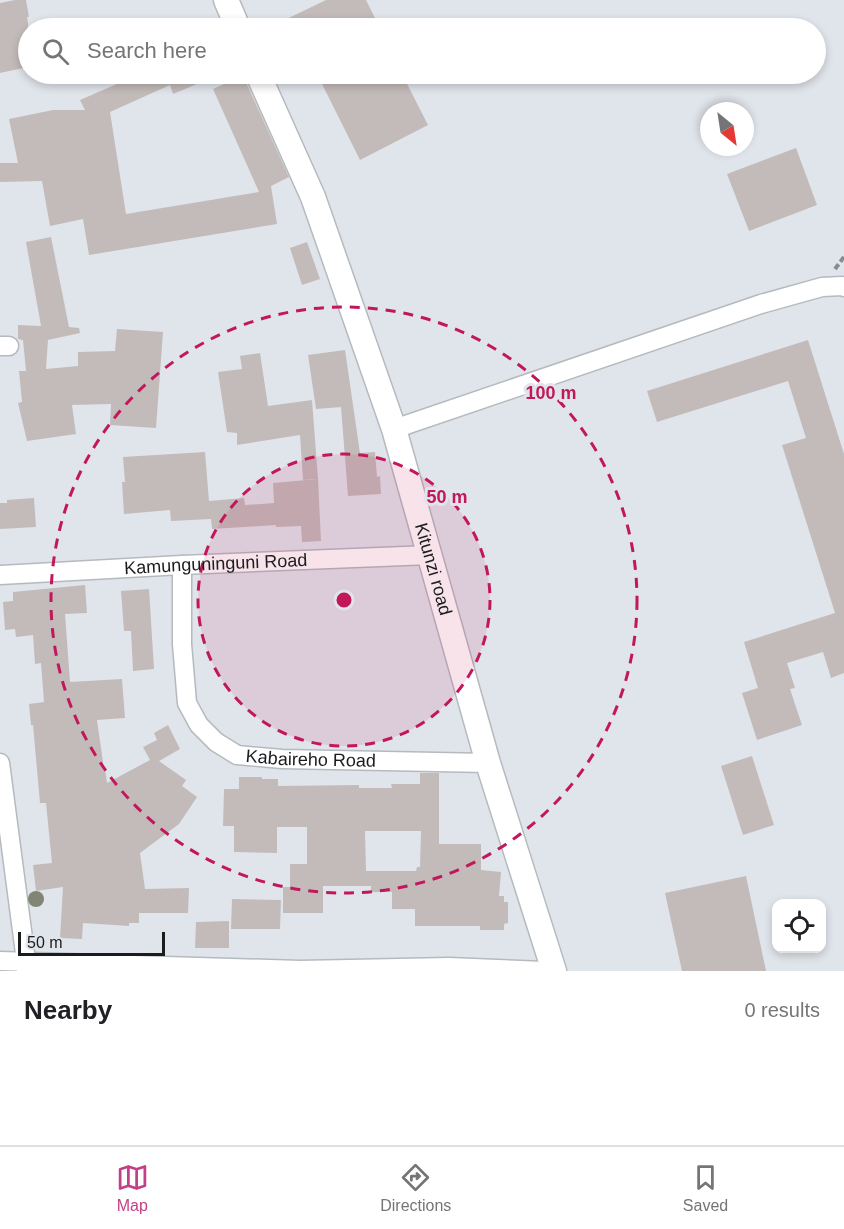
<!DOCTYPE html>
<style>
body{margin:0;font-family:Helvetica,sans-serif;background:#f2f2f2;color:#202124}
.controls{position:absolute;right:18px;bottom:18px;display:grid;overflow:hidden;border-radius:12px;box-shadow:0 3px 9px #0003}
.controls button{width:54px;height:54px;display:grid;place-items:center;padding:0;border:0;border-bottom:2px solid #e0e0e0;background:#fff;color:#202124;font:30px sans-serif}
.compass{position:absolute;left:700px;top:102px;width:54px;height:54px;border-radius:50%;background:#fff;box-shadow:0 3px 9px #0003;rotate:150deg}
.scale{position:absolute;left:18px;bottom:15px;width:147px;box-sizing:border-box;padding-left:6px;border:3px solid #1a1c1e;border-top:0;font-size:16px;line-height:21px;white-space:nowrap;color:#1a1c1e;-webkit-text-stroke:4px #e0e5eb;paint-order:stroke}
.list{margin:0;padding:0;list-style:none}
h2{display:flex;justify-content:space-between;align-items:center;height:78px;margin:0;padding:0 24px;font-size:26px}
h2 small{font-size:20px;font-weight:400;color:#757577}
.icon{flex:none;width:33px;height:33px;fill:none;stroke:currentColor;stroke-width:2;stroke-linecap:round;stroke-linejoin:round}
.map{position:relative;flex:none;width:844px;height:971px;overflow:hidden}
.search{position:absolute;background:#fff;box-shadow:0 3px 9px #0003;left:18px;right:18px;top:18px;height:66px;display:flex;align-items:center;gap:15px;box-sizing:border-box;padding:0 21px;border-radius:33px;color:#757577;font-size:22px}
.sheet{height:174px;background:#fff}
nav{display:flex;justify-content:space-around;align-items:center;box-sizing:border-box;height:84px;border-top:2px solid #e0e0e0;background:#fff;font-size:16px;color:#757577}
nav a{display:grid;justify-items:center;gap:3px}
nav .on{color:#c44086}
.map>svg:first-child{display:block}
.building{fill:#c3bbba;fill-rule:evenodd}
.lines{fill:none;stroke-linecap:round;stroke-linejoin:round}
.minor-casing{stroke:#b5babf;stroke-width:21}
.tertiary-casing{stroke:#b5babf;stroke-width:27}
.path{stroke:#888c90;stroke-width:4;stroke-dasharray:6 3;stroke-linecap:butt}
.minor{stroke:#fff;stroke-width:18}
.tertiary{stroke:#fff;stroke-width:24}
.tree{fill:#808673}
.ring{fill:none;stroke:#c2185b;stroke-width:3;stroke-dasharray:10 8}
.labels{text-anchor:middle;dominant-baseline:central;stroke-width:6;stroke-linejoin:round;paint-order:stroke}
.street-label{font-size:18px;fill:#1a1c1e;stroke:#e0e5eb}
.centre{fill:#c2185b;stroke:#e0e5eb;stroke-width:3}
.ring-label{font-size:18px;text-anchor:middle;font-weight:bold;fill:#c2185b;stroke:#e0e5eb;stroke-width:6;stroke-linejoin:round;paint-order:stroke}
</style>
<div class="map">
<svg width="844" height="971" viewBox="0 0 844 971">
<rect width="100%" height="100%" fill="#e0e5eb"/>
<g class="building">
<path d="M15 0H26L29 17H27L28 23V67L0 73V3Z"/>
<path d="M326 0H366L380 28H268Z"/>
<path d="M140 74H221L173 94 170 85 110 112 126 214 259 192 213 89 244 75 245 80 289 177 271 186 277 224 89 255 83 219 50 226 42 181 0 182V163H18L9 119 53 110H85L80 100Z"/>
<path d="M317 74H402L428 125 360 160Z"/>
<path d="M796 148 817 205 749 231 727 174Z"/>
<path d="M51 237 69 327 79 328 80 333 48 340 46 369 78 366V352L115 351 117 329 163 332 156 428 110 425 111 404 72 405 76 434 27 441 18 403 22 402 19 371H26L23 340 18 339V325L41 326 26 242Z"/>
<path d="M307 242 320 279 302 285 290 248Z"/>
<path d="M808 340 844 454V673L831 678 823 652 787 663 795 688 790 689 802 725 757 740 742 693 758 688 744 642 835 613 782 445 806 438 788 381 657 422 647 391Z"/>
<path d="M345 350 360 453 375 452 377 477 380 476 381 494 348 496 341 407 316 409 308 355Z"/>
<path d="M260 353 268 406 312 400 318 479 303 480 300 435 237 445V433L227 432 218 372 242 369 240 356Z"/>
<path d="M205 452 209 501 244 498 245 505 274 503 273 483 318 479 321 541 302 542 301 526 276 527V525L212 529 211 519 171 521 170 510 124 514 122 482H125L123 457Z"/>
<path d="M34 498 36 527 0 529V503H7V500Z"/>
<path d="M85 585 87 613 65 614 70 682 122 679 125 718 97 720 104 769H105L107 783 150 760 143 747 157 740 154 733 168 725 180 749 159 761 186 780 182 786 197 797 179 824 140 853 145 889 189 888 188 913H139V923H129V926L83 923 82 939 60 938 63 887 36 891 33 865 52 863 46 803H40L33 725H31L29 704 44 702 41 663 35 664 33 635 16 637 15 629 5 630 3 602 13 601V592Z"/>
<path d="M149 589 154 669 133 671 131 631H124L121 591Z"/>
<path d="M752 756 774 825 743 835 721 766Z"/>
<path d="M420 773H439V844H481V870L501 872 499 896H504V902H508V923L504 924V930H480V926H415V909H392V892H371V886H323V913H283V887H290V864H307V827H277V853L234 852V826H223L224 789H239V777H262V779H278V786L359 785V788H392L391 784H420ZM365 831H421L420 867H417L416 871H366Z"/>
<path d="M746 876 766 971H682L665 893Z"/>
<path d="M232 899 281 900 280 929H231Z"/>
<path d="M229 921V948H195L196 922Z"/>
</g>
<g class="lines">
<g class="minor-casing">
<g id="minor">
<path d="M0 346H9"/>
<path d="M394 429 761 304 822 287 842 286 844 287"/>
<path id="s1" d="M182 565V644L187 703 199 725 216 742 237 755 282 759 488 763"/>
<path id="s2" d="M0 575 182 565 430 555"/>
<path d="M0 763 26 961V971"/>
<path d="M0 961 300 970 449 967 544 971"/>
</g>
</g>
<g class="tertiary-casing">
<g id="tertiary">
<path d="M226 0 238 28"/>
<path id="s3" d="M258 74 313 197 394 429 488 763 554 971"/>
</g>
</g>
<path class="path" d="M835 269 844 257"/>
<use href="#minor" class="minor"/>
<use href="#tertiary" class="tertiary"/>
</g>
<circle class="tree" cx="36" cy="899" r="8"/>
<circle cx="344" cy="600" r="146" fill="#c2185b" fill-opacity=".12"/>
<g class="ring">
<circle cx="344" cy="600" r="146"/>
<circle cx="344" cy="600" r="293"/>
</g>
<g class="labels">
<g class="street-label">
<text stroke="none"><textPath href="#s2" startOffset="216">Kamunguninguni Road</textPath></text>
<text stroke="none"><textPath href="#s3" startOffset="526">Kitunzi road</textPath></text>
<text stroke="none"><textPath href="#s1" startOffset="286">Kabaireho Road</textPath></text>
</g>
</g>
<circle cx="344" cy="600" r="9" class="centre"/>
<g class="ring-label">
<text x="551" y="399">100 m</text>
<text x="447" y="503">50 m</text>
</g>
</svg>
<div class="controls">
<button><svg class="icon" aria-label="locate" viewBox="0 0 24 24"><circle cx="12" cy="12" r="6"/><path d="M12 2v4M12 18v4M2 12h4M18 12h4"/></svg></button>
</div>
<svg class="compass" viewBox="-18 -18 36 36"><path d="M0-13l5 13h-10z" fill="#e53935"/><path d="M0 13l5-13h-10z" fill="#757577"/></svg>
<div class="scale">50 m</div>
<div class="search"><svg class="icon" aria-label="search" viewBox="0 0 24 24"><circle cx="10" cy="10" r="6"/><path d="M15 15l6 6"/></svg>Search here</div>
</div>
<section class="sheet">
<h2>Nearby<small>0 results</small></h2>
<ul class="list">
</ul>
</section>
<nav>
<a class="on"><svg class="icon" aria-label="map" viewBox="0 0 24 24"><path d="M3 6l6-2 6 2 6-2v14l-6 2-6-2-6 2zM9 4v14M15 6v14"/></svg>Map</a>
<a><svg class="icon" aria-label="directions" viewBox="0 0 24 24"><path d="M12 3l9 9-9 9-9-9zM9 14v-3h6M13 9l2 2-2 2"/></svg>Directions</a>
<a><svg class="icon" aria-label="saved" viewBox="0 0 24 24"><path d="M7 4h10v16l-5-4-5 4z"/></svg>Saved</a>
</nav>
